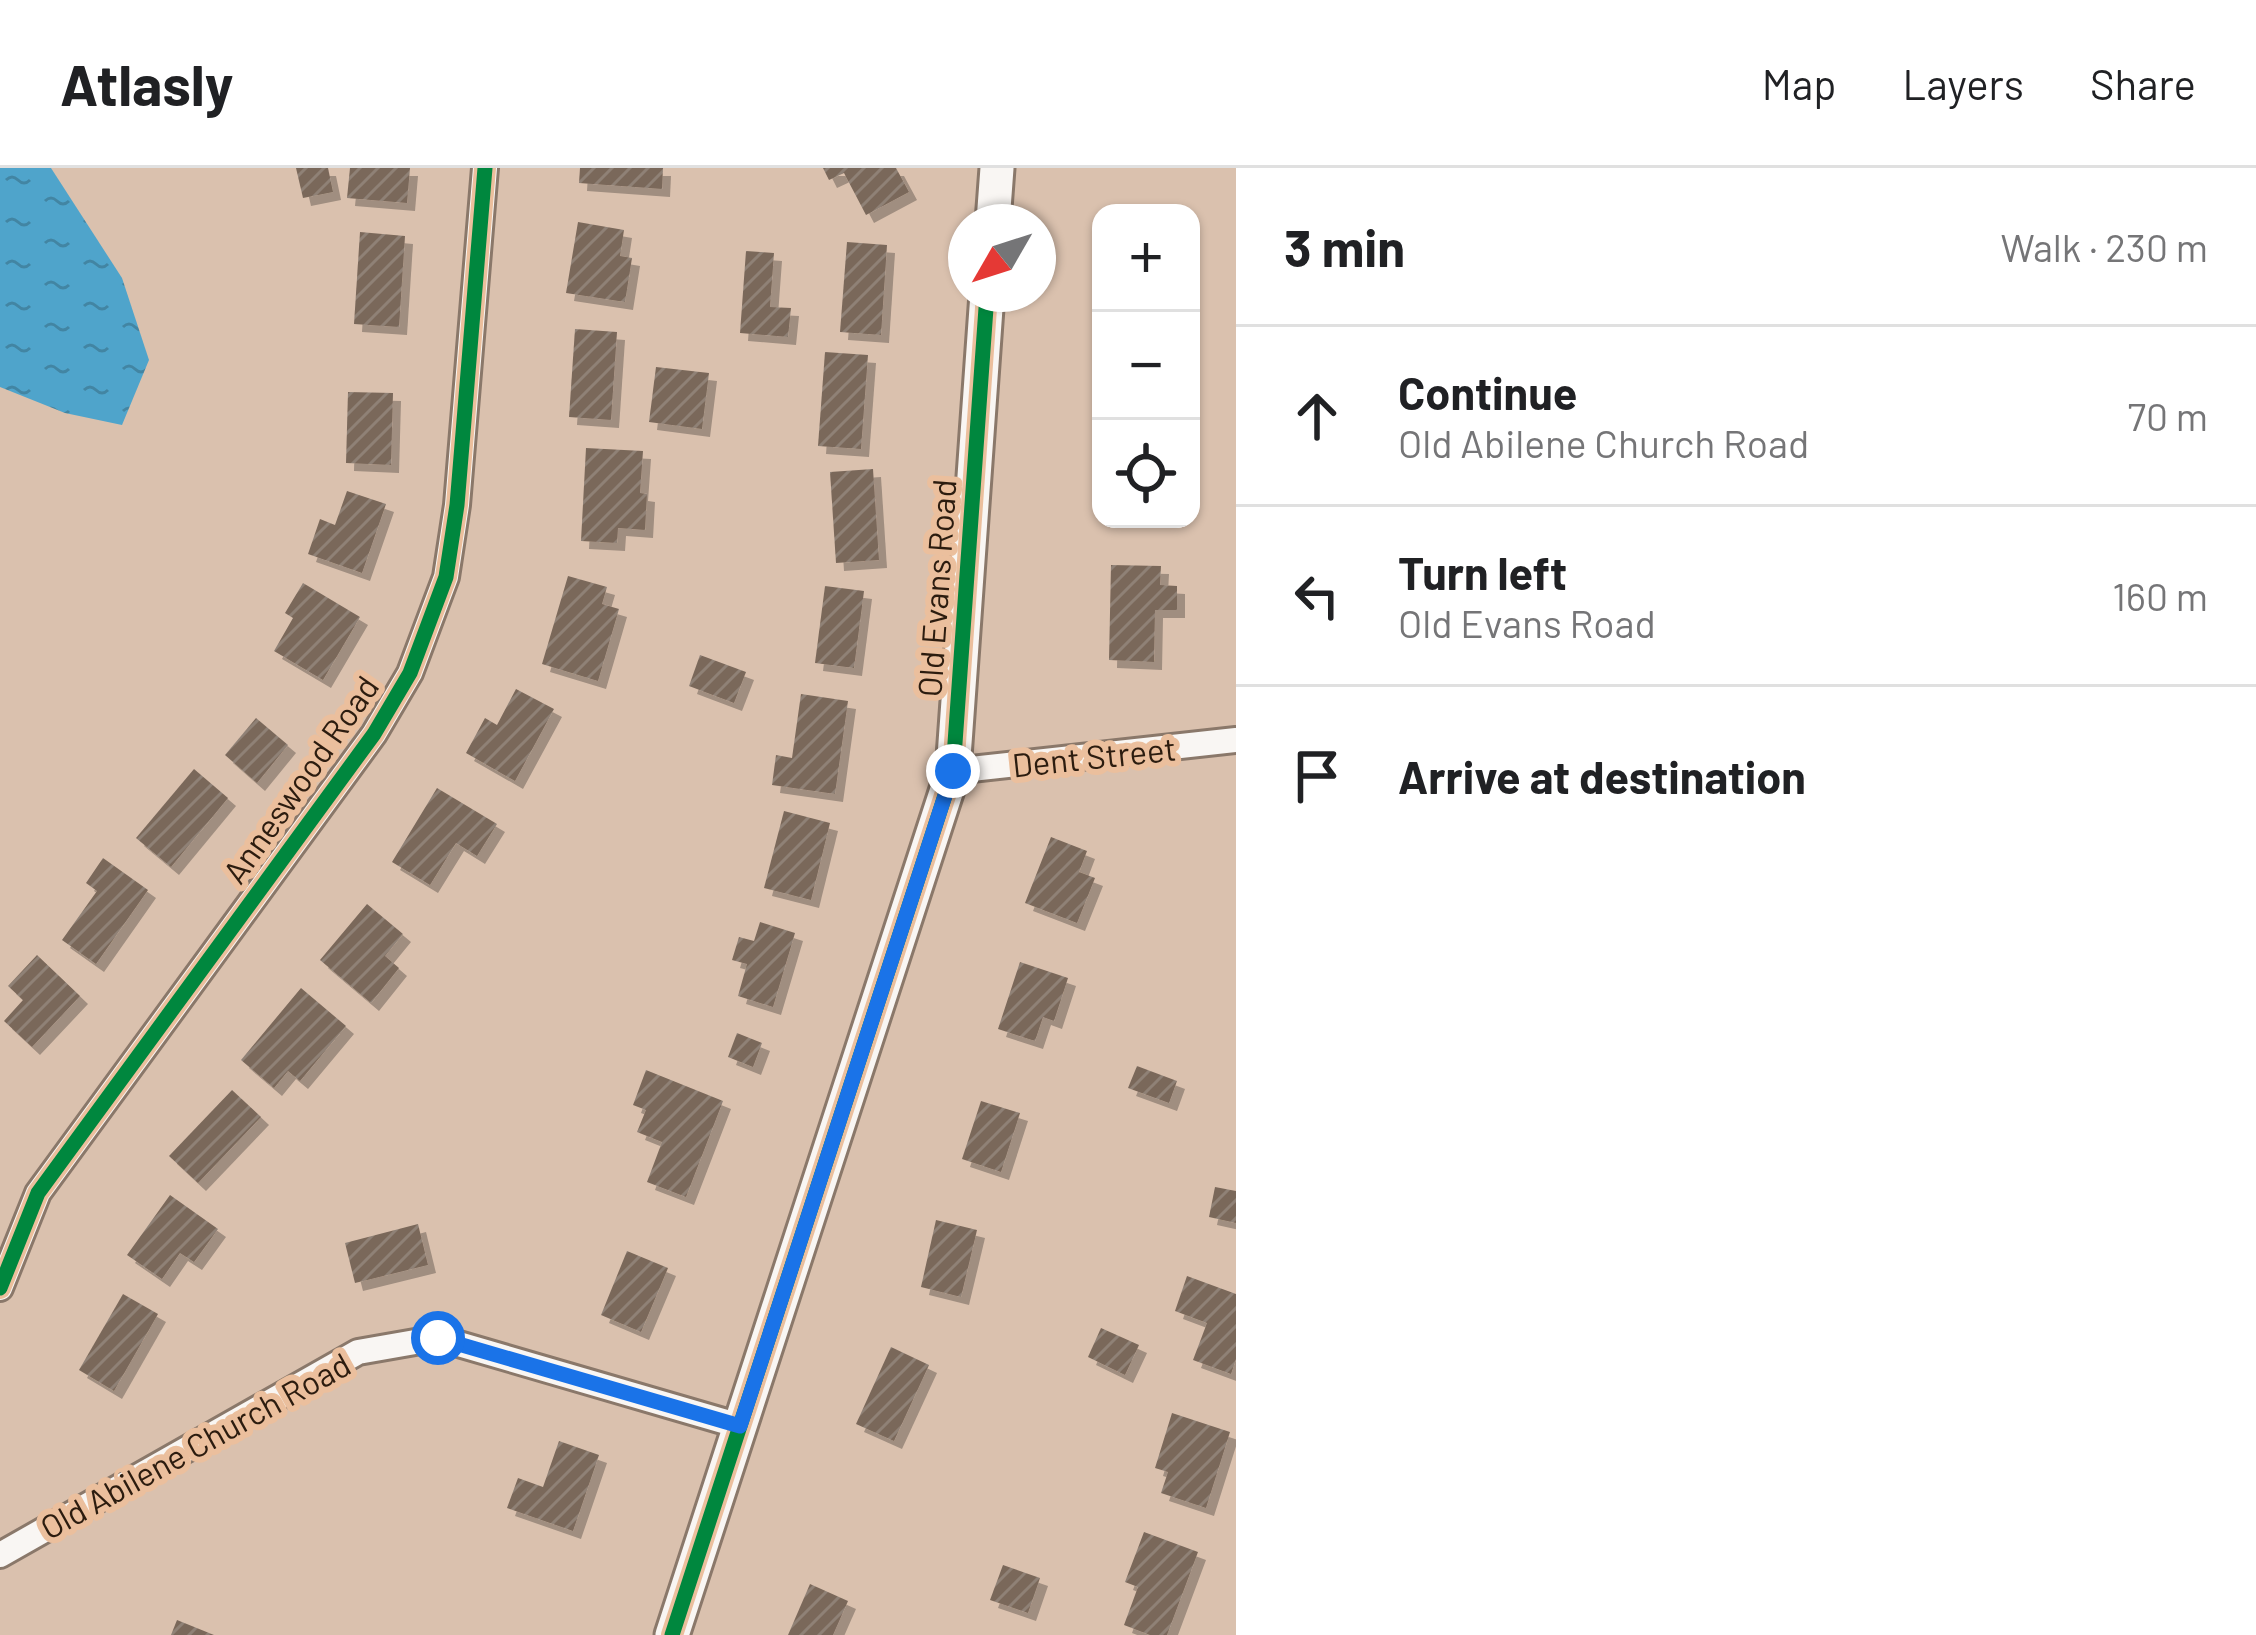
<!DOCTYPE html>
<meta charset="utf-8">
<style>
body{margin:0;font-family:Barlow,sans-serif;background:#f2f2f2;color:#202124}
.controls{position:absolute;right:36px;top:36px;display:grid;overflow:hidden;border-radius:24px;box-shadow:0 3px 9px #0004}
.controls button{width:108px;height:108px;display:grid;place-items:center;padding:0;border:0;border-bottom:3px solid #e0e0e0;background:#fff;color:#202124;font:60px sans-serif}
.compass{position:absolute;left:948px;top:36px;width:108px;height:108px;border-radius:50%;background:#fff;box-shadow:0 3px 9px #0004;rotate:231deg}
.stop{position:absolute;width:36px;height:36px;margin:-27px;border:9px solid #1a73e8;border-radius:50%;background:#fff}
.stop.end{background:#1a73e8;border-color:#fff;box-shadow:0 3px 12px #0008}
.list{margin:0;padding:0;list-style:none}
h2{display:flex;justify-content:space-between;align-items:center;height:156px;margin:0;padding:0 48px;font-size:51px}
h2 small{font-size:39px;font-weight:400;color:#757577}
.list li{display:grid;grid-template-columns:78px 1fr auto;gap:36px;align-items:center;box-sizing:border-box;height:180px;padding:0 48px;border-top:3px solid #e0e0e0}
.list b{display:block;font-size:45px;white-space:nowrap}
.list p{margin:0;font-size:39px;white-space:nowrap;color:#757577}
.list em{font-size:39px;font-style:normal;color:#757577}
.icon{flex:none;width:66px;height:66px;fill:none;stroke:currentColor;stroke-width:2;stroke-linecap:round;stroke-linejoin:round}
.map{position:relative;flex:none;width:1236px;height:1467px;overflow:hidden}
header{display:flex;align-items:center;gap:72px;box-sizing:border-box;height:168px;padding:0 60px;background:#fff;border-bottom:3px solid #e0e0e0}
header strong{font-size:57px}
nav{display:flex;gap:66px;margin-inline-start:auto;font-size:42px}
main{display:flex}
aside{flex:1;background:#fff}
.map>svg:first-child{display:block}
.water{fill:url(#water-ripples)}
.building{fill:url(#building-hatch);filter:url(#shadow)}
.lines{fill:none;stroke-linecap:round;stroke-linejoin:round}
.street-casing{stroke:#8a786a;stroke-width:30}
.secondary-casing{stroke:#8a786a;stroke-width:39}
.street{stroke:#f9f6f3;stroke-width:24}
.secondary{stroke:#f9f6f3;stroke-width:33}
.cycleway-casing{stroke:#ebbf9d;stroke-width:22}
.cycleway{stroke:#00873e;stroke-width:15}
.route{stroke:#1a73e8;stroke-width:15}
.labels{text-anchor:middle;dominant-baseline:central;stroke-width:12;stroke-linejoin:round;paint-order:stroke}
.street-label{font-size:33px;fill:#2c1c0f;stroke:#ebbf9d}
</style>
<header>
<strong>Atlasly</strong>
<nav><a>Map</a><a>Layers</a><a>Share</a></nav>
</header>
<main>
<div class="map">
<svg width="1236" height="1467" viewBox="0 0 1236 1467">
<defs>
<pattern id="water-ripples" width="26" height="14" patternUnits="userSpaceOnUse" patternTransform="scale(3)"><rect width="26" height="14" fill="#4fa4cb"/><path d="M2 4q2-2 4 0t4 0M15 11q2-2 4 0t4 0" fill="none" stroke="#4285a3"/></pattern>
<pattern id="building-hatch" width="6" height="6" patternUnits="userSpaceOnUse" patternTransform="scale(3)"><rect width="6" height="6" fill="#7a685a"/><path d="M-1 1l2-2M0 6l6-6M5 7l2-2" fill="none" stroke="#8f8176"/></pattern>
<filter id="shadow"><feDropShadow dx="8" dy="8" stdDeviation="0" flood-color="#0004"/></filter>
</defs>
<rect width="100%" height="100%" fill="#dac1ae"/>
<path class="water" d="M0 0H51L122 110 149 192 122 257 65 245 0 219Z"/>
<g class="building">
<path d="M296 0H328L333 24 303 30Z"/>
<path d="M350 0H410L407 35 347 30Z"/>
<path d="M580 0H663L662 21 579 15Z"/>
<path d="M823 0H896L909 24 866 47 844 5 829 12Z"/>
<path d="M578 54 624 62 620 88 632 90 625 134 566 125Z"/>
<path d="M360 64 405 68 399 159 354 156Z"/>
<path d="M847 74 887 77 881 167 840 164Z"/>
<path d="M746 83 774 85 770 139 791 140 788 169 740 165Z"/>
<path d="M575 161 617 164 611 252 569 249Z"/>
<path d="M825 184 868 187 861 281 818 278Z"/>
<path d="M656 199 709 205 702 261 649 254Z"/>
<path d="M348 224 393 225 391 297 346 295Z"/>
<path d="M586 280 643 283 640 325 647 326 645 362 618 360 617 375 581 373Z"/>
<path d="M873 301 879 392 836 395 830 304Z"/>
<path d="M347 323 386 336 362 405 308 386 320 351 335 357Z"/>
<path d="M1111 397 1161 398 1160 417 1177 418V442H1155L1154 494 1109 492Z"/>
<path d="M568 408 607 419 602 436 619 441 598 513 542 496Z"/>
<path d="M303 415 360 449 323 512 274 483 293 450 285 445Z"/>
<path d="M825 418 864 423 854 500 815 495Z"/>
<path d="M700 487 746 504 734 535 689 518Z"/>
<path d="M516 521 554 541 515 613 466 585 485 550 497 557Z"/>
<path d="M801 526 848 533 835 626 772 617 776 587 792 590Z"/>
<path d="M256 550 288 577 257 615 225 587Z"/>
<path d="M194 601 228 630 171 699 136 670Z"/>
<path d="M437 620 497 656 477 688 456 675 430 717 392 694Z"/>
<path d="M784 643 830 655 811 732 764 720Z"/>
<path d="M1051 669 1087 683 1079 704 1095 710 1077 755 1025 735Z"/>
<path d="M103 690 148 722 96 796 62 772 97 723 86 715Z"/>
<path d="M367 736 403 766 385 788 399 800 371 835 320 792Z"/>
<path d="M760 754 795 765 773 839 738 828 747 796 732 792 739 769 754 773Z"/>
<path d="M37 787 80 828 32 879 4 853 23 832 8 818Z"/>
<path d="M1020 794 1068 810 1054 853 1043 849 1035 873 998 861Z"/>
<path d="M301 820 346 858 300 913 288 903 274 920 241 892Z"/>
<path d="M737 865 762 875 753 899 728 889Z"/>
<path d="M1137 898 1177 913 1169 935 1128 920Z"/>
<path d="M646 902 723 933 686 1029 647 1014 662 974 637 964 646 942 633 937Z"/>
<path d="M232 922 261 949 198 1015 169 988Z"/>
<path d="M981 933 1020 945 1001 1004 962 991Z"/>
<path d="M1215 1019 1236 1023V1055L1209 1049Z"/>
<path d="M170 1027 218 1061 194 1094 180 1085 162 1111 127 1087Z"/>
<path d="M936 1052 977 1062 961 1129 921 1119Z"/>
<path d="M418 1056 428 1097 355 1115 345 1075Z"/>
<path d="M627 1083 668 1100 641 1164 601 1147Z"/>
<path d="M1187 1108 1236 1126V1191L1231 1206 1193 1192 1207 1155 1175 1143Z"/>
<path d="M123 1126 158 1146 114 1223 79 1202Z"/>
<path d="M1101 1160 1139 1177 1125 1207 1088 1189Z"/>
<path d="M891 1179 929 1197 894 1273 856 1256Z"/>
<path d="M1172 1245 1230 1264 1206 1340 1161 1325 1168 1304 1155 1300Z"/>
<path d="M559 1273 599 1287 573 1363 507 1340 518 1310 543 1319Z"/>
<path d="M1144 1364 1198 1384 1167 1467H1150L1124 1457 1138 1419 1125 1414Z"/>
<path d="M1003 1397 1040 1410 1028 1445 990 1432Z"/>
<path d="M810 1416 848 1433 833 1467H788Z"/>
<path d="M177 1452 214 1467H171Z"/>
</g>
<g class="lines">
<g class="street-casing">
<g id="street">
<path d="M953 603 1236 572"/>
<path d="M0 1120 38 1025 374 566 410 505 446 409 457 337 485 0"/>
<path d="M0 1387 358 1184 438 1170 740 1258"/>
</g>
</g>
<g class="secondary-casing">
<g id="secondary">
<path d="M993 54 997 0"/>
<path d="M672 1467 953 603 987 126"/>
</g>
</g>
<use href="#street" class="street"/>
<use href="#secondary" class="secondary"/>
<g class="cycleway-casing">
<g id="cycleway">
<path d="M0 1120 38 1025 374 566 410 505 446 409 457 337 485 0"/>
<path d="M672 1467 953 603 987 126"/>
</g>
</g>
<use href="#cycleway" class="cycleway"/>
</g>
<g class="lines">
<path class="route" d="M438 1170 740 1258 953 603"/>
</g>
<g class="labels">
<g class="street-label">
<text transform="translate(936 420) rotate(-86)">Old Evans Road</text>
<text transform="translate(1094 588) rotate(-6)">Dent Street</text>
<text transform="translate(300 611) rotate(-55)">Anneswood Road</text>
<text transform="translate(195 1277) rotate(-29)">Old Abilene Church Road</text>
</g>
</g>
</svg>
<div class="controls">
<button>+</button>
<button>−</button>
<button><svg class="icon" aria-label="locate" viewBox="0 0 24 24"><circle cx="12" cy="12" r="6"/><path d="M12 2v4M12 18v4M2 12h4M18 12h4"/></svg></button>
</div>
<svg class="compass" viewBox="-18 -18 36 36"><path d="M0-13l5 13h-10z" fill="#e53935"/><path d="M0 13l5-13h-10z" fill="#757577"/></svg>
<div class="stop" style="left:438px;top:1170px"></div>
<div class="stop end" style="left:953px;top:603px"></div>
</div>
<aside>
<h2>3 min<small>Walk · 230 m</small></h2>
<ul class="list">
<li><svg class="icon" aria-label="ahead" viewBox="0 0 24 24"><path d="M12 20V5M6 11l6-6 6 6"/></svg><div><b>Continue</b><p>Old Abilene Church Road</p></div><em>70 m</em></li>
<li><svg class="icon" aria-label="left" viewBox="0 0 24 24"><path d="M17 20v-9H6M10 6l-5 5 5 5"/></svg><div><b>Turn left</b><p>Old Evans Road</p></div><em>160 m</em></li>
<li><svg class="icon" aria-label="arrive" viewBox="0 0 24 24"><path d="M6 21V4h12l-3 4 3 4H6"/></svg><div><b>Arrive at destination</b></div></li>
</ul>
</aside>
</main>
